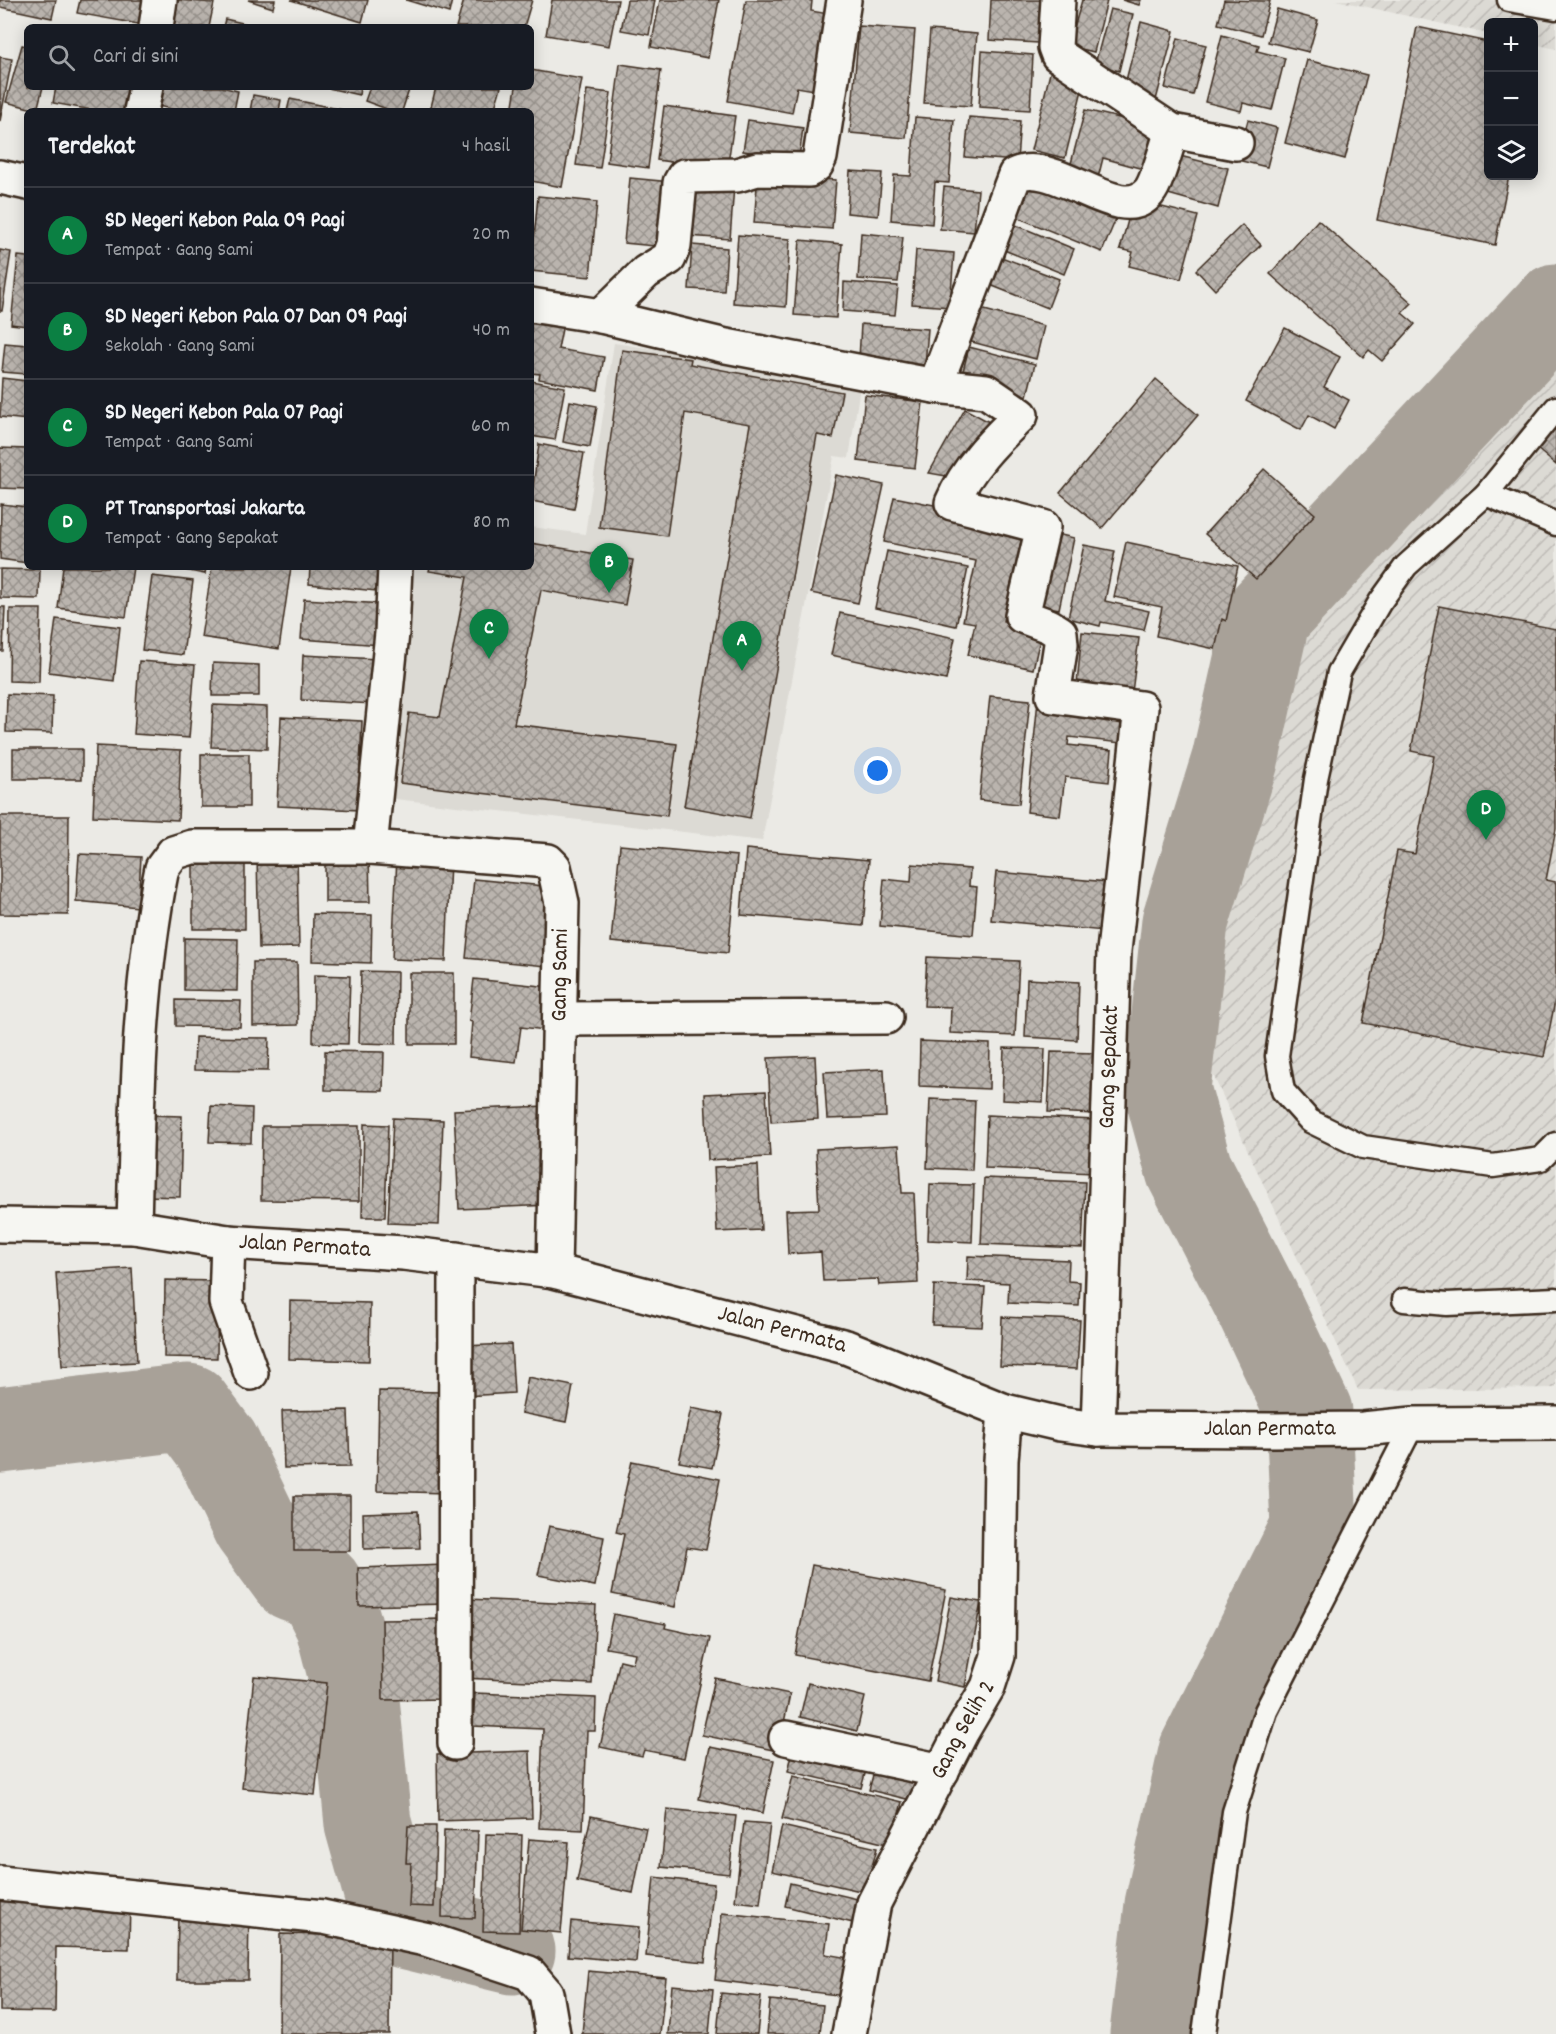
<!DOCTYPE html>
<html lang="id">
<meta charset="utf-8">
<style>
body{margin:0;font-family:Dekko,sans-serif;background:#242831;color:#f1f3f6}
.controls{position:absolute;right:18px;top:18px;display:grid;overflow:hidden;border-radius:9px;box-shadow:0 3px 15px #0003}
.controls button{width:54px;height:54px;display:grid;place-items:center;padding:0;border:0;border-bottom:2px solid #363941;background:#171b24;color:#f1f3f6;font:30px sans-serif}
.you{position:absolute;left:878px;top:771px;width:21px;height:21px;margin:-15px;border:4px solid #fff;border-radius:50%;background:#1a73e8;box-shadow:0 0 0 9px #1a73e833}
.badge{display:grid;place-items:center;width:39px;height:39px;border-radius:50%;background:#0b8043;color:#fff;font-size:20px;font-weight:700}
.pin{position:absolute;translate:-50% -50px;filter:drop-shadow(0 2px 3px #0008)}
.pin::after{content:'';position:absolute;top:32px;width:21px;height:18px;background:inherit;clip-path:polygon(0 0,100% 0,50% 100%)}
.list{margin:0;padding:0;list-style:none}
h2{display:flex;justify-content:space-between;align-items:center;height:78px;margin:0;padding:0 24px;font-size:26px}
h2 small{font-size:20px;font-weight:400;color:#9ea1a6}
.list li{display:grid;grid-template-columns:39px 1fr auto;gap:18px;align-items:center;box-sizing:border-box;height:96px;padding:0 24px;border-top:2px solid #363941}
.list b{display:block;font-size:22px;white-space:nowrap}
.list p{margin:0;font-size:20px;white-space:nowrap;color:#9ea1a6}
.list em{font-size:20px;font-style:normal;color:#9ea1a6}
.icon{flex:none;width:33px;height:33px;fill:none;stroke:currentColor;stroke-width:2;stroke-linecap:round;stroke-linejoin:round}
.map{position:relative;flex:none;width:1556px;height:2034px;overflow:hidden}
.search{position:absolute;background:#171b24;box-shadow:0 3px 15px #0003;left:24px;top:24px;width:510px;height:66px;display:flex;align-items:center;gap:15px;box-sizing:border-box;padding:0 21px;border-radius:9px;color:#9ea1a6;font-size:22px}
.panel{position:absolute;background:#171b24;box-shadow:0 3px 15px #0003;left:24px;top:108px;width:510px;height:462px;border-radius:9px}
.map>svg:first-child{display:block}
.built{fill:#dcdad4}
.industrial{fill:url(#industrial-furrows)}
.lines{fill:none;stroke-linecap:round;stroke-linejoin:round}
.river{stroke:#a8a198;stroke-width:87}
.building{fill:url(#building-cross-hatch);stroke:#3b2a1e;stroke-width:1.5}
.service-casing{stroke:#3b2a1e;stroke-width:27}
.minor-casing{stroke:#3b2a1e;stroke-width:38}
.service{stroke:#f6f6f2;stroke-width:22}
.minor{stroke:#f6f6f2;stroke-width:33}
.labels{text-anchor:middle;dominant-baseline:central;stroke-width:6;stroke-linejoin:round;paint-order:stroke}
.street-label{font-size:24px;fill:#3b2a1e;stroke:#f6f6f2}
</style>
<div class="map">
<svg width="1556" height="2034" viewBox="0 0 1556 2034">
<defs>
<pattern id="industrial-furrows" width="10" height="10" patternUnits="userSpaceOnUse" patternTransform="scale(1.5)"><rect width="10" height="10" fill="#dcdad4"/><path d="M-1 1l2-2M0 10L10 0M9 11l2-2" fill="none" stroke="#bebbb6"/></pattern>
<pattern id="building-cross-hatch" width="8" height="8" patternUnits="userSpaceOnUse" patternTransform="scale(1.5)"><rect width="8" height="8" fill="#bab4ae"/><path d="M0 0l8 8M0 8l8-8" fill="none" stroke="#98938d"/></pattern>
</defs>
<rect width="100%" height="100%" fill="#ebeae5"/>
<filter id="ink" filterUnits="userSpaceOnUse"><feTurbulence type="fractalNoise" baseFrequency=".0167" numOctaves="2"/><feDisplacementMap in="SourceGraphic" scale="12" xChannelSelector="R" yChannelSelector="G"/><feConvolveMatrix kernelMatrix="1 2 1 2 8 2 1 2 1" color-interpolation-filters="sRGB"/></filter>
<g filter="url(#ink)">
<path class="built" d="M614 343 861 380 849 458 834 456 762 841 378 797 413 567H531V527L585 534Z"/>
<g class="industrial">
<path d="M1336 0H1556V49L1534 44V22H1488V34Z"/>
<path d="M1556 337V1388L1358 1390 1197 1040 1291 622Z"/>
</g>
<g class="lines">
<g class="river">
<path d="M0 1430 188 1407 217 1446 255 1525 294 1578 320 1587 338 1623 355 1689 368 1824 388 1896 404 1925 512 1951"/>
<path d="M1153 2034 1168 1905 1202 1752 1314 1528 1309 1412 1257 1302 1189 1170 1167 1089 1185 922 1235 760 1267 616 1556 307"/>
</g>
</g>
<g class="building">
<path d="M0 0H56L52 18 0 7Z"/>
<path d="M80 0H154L149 26 77 13Z"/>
<path d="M178 0 214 3 209 27H172Z"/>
<path d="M248 0H275L273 8Z"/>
<path d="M291 0H368L362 22Z"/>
<path d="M406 0H452L449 13Z"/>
<path d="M464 0H532L524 27H456Z"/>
<path d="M552 0H618L609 46 546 35Z"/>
<path d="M627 0H655L649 35 621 30Z"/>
<path d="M660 0H719L708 58 651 47Z"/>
<path d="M746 0H805L812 1 811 11 834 15 820 91 797 87 792 113 728 101Z"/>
<path d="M991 0H1040L1038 43 989 40Z"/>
<path d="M1082 0 1107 1 1094 52 1069 46Z"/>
<path d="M1122 0H1141L1139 5Z"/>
<path d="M1224 0 1270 1 1261 35 1218 24Z"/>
<path d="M1110 9 1133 14 1119 71 1095 64Z"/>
<path d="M1277 9 1318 20 1309 52 1268 42Z"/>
<path d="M225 19 260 27H223Z"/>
<path d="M1141 22 1174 31 1156 100 1123 92Z"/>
<path d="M859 26 915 30 906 138 850 133Z"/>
<path d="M1417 27 1488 42V176H1509L1495 245 1377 220Z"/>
<path d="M930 30 977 34 971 106 924 103Z"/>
<path d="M1222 35 1259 45 1257 51 1285 58 1272 110 1243 103 1241 111 1205 102Z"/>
<path d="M1178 38 1206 45 1193 95 1165 88Z"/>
<path d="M22 45 27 46V87H43L37 110 6 102Z"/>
<path d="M982 51 1033 55 1030 110 979 107Z"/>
<path d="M0 57 12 59 0 121Z"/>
<path d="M1307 60 1367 75 1345 159 1285 143Z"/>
<path d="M620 64 661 70 648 168 607 162Z"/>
<path d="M1051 69 1085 78 1065 158 1031 150Z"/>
<path d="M531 70 582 79 562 187 531 181V111H512L516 87H531Z"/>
<path d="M56 87H137L133 111H97L53 103Z"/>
<path d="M158 87H222L238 91 234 111H179L154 105Z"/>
<path d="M324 87H360L359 95Z"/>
<path d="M370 87H410L402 111H392L365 101Z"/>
<path d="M436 87H501L494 111H430Z"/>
<path d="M587 90 611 93 600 168 576 165Z"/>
<path d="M253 95 281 100 279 111H250Z"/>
<path d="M290 99 348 111H287Z"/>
<path d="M664 106 735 116 727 170 657 160Z"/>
<path d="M1085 110 1154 126 1143 169 1103 158 1098 178 1069 171Z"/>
<path d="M915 117 954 120 949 183 935 182 932 224 891 220 894 175 911 176Z"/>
<path d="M969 117 1020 121 1017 161 965 157Z"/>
<path d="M748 120 803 128 799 158 743 151Z"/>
<path d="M1248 120 1277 128 1267 167 1237 160Z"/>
<path d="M1172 154 1228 168 1218 208 1161 192Z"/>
<path d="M850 171 882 173 878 216 847 213Z"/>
<path d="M758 174 836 180 832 229 754 223Z"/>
<path d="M1024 177 1118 214 1102 252 1009 214Z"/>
<path d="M630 178 671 182 665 247 624 243Z"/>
<path d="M692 182 734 186 730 239 687 236Z"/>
<path d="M944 187 978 190 974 232 940 229Z"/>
<path d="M538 196 597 202 590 277 531 271Z"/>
<path d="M1146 203 1198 216 1181 279 1129 266 1133 252 1120 249 1130 213 1142 216Z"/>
<path d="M1004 220 1074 249 1064 274 994 246Z"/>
<path d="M1318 220 1412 303 1402 313 1415 324 1382 361 1369 350 1363 357 1270 274Z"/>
<path d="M1242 225 1261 245 1215 290 1196 270Z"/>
<path d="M861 233 903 237 898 282 858 279Z"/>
<path d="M738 235 790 239 786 307 733 303Z"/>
<path d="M800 240 842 244 836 318 794 315Z"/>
<path d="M692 245 727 248 724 291 689 289Z"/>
<path d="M0 250 11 252 2 311H0Z"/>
<path d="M916 250 954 253 950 307 912 304Z"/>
<path d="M991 253 1059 279 1048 308 980 281Z"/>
<path d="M18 256 27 257V326L11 324Z"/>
<path d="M844 282 898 286 895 315 843 311Z"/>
<path d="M531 308 565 314 558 349 604 357 598 390 539 379 540 374 531 373Z"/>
<path d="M977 308 1044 326 1036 359 968 341Z"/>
<path d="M861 324 928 329 925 365 859 359Z"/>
<path d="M1285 328 1340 357 1324 387 1349 400 1334 429 1309 415 1301 430 1246 401Z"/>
<path d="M5 343 27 345V374L2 372Z"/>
<path d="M969 347 1035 364 1027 396 961 379Z"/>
<path d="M622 350 691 359 690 364 842 392 833 438 817 435 750 818 684 806 750 424 685 413 667 536 599 527Z"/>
<path d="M2 378 27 381V420L0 417Z"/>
<path d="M1156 379 1198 415 1102 528 1060 493Z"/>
<path d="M531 381 565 387 555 440 531 436Z"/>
<path d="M865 395 923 402 915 468 858 461Z"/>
<path d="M570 401 597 406 590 447 563 442Z"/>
<path d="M965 409 993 424 963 479 929 473Z"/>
<path d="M1556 425V465L1536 448Z"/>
<path d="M539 444 584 453 574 509 531 501Z"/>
<path d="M0 448 27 449V489L0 488Z"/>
<path d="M1264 469 1315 514 1256 579 1205 534Z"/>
<path d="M836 475 884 485 858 603 811 593Z"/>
<path d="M894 497 999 518 1023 532 1003 621 1042 630 1033 669 968 655 975 623 963 621 976 561 884 542Z"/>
<path d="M1 504 27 507V563L0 559Z"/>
<path d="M1044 531 1074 538 1059 609 1029 603Z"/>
<path d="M1126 542 1238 566 1226 621 1222 619 1215 649 1156 636 1162 607 1114 597Z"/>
<path d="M531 543 633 560 625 605 541 590 514 724 677 744 667 816 400 783 409 713 440 717 467 577 429 571 430 567H531Z"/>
<path d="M1084 545 1115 551 1105 601 1149 611 1144 630 1101 622 1100 626 1068 618Z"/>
<path d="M887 551 968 568 956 626 875 608Z"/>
<path d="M63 567H133L126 617 58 608Z"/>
<path d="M169 567H206L205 574Z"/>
<path d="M212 567H291L279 649 201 637Z"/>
<path d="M310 567H379L376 591 309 584Z"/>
<path d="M0 569 40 570 39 599 0 598Z"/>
<path d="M152 576 193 581 183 655 142 650Z"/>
<path d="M304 599 384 604 381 645 301 639Z"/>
<path d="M1439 606 1556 629V829L1546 880 1556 882V996L1544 1057 1363 1023 1397 851 1415 854 1434 756 1411 751Z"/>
<path d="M0 607H5L3 651H0Z"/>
<path d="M10 609H41L39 682 9 681Z"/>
<path d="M840 613 955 638 946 680 831 655Z"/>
<path d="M56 619 120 627 114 681 49 672Z"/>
<path d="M1082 632 1139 638 1131 700 1076 695Z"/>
<path d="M303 655 377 659 374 704 301 700Z"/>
<path d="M139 661 195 665 189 738 134 734Z"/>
<path d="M213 663 259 665V696H212Z"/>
<path d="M7 694 53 696 52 733 6 732Z"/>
<path d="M990 696 1030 700 1019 804 979 800Z"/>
<path d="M1038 700 1124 711 1121 743 1069 737 1068 745 1112 750 1109 782 1065 777 1060 816 1027 812Z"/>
<path d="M213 705 267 707V749L211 747Z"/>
<path d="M281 717 362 721 358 810 277 806Z"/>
<path d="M96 746 181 750 178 820 93 816Z"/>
<rect x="13" y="749" width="69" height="30"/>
<rect x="201" y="754" width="48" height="53"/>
<path d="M0 816H69L68 915 0 914Z"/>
<path d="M620 845 737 856 728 953 611 942Z"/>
<path d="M746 849 869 860 863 926 741 915Z"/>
<rect x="193" y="852" width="52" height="77"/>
<path d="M325 853H369L370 902H325Z"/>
<path d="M79 854 141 857 138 907 76 901Z"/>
<path d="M257 857H297L299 947 259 948Z"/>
<path d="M397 857 450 860 446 961 392 959Z"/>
<path d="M912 864 970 869 969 886 977 887 973 935 880 926 884 879 911 882Z"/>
<path d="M996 872 1108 882 1104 931 991 920Z"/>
<path d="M474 879 554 887 546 966 466 958Z"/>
<path d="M313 914 372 915 371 963 312 961Z"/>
<path d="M184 938 238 939 237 991 184 990Z"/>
<path d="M927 957 1019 961 1015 1036 950 1033 951 1007 924 1006Z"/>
<path d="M253 962H297L298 1025 253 1026Z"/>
<path d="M361 971 397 972 396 1044 359 1043Z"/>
<rect x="409" y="973" width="45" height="71"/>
<path d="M314 975 350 976 348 1044 313 1043Z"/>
<path d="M474 979 550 987 545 1030 521 1027 516 1062 469 1057 472 1022 469 1021Z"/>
<path d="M1027 979 1079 982 1077 1040 1025 1037Z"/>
<path d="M176 1000 241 1001 240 1027 176 1026Z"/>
<path d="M195 1037 269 1038 268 1071 194 1070Z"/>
<path d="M920 1041 990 1044 989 1089 919 1086Z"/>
<path d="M1004 1048 1045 1049 1043 1102 1002 1100Z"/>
<path d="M325 1051 384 1052 383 1091 325 1090Z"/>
<path d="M1051 1052 1098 1053 1096 1114 1048 1112Z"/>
<path d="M815 1056 818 1119 771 1122 768 1058Z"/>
<path d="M884 1069 886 1117 827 1119 824 1072Z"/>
<path d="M766 1091 770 1157 708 1160 705 1094Z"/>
<path d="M930 1099 975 1101 972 1170 927 1168Z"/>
<path d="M211 1106 252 1108 251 1143 209 1142Z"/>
<path d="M545 1106 550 1205 459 1209 454 1110Z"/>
<path d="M147 1115 182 1116 180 1197 144 1196Z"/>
<path d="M987 1115 1095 1120 1093 1173 985 1168Z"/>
<path d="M393 1118 443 1120 439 1225 388 1223Z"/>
<path d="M364 1124 388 1125 385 1217H362Z"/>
<path d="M262 1126H359V1201L261 1200Z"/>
<path d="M899 1145 902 1193H914L918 1283 879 1285 878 1279 823 1281 821 1252 788 1254 786 1210 819 1209 816 1149Z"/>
<path d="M758 1165 761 1230 717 1232 714 1167Z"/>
<path d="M984 1178 1085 1182 1082 1248 981 1244Z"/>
<path d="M930 1184 974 1185 972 1242 928 1240Z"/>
<path d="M968 1256 1069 1260 1068 1281 1080 1282 1079 1306 1008 1303 1009 1283 967 1281Z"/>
<path d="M132 1268 137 1362 62 1366 56 1273Z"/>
<path d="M165 1280 218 1281 217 1358 164 1357Z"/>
<path d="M934 1285 985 1287 982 1327 932 1325Z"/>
<path d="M290 1301 370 1303 369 1361 289 1359Z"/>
<path d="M1002 1317 1080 1320 1077 1369 1000 1366Z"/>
<path d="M511 1344 514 1393 465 1396 462 1346Z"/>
<path d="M528 1377 573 1386 566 1422 521 1413Z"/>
<path d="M379 1391 446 1392 445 1493 377 1491Z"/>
<path d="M691 1408 723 1414 712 1468 679 1462Z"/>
<path d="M348 1410 350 1467 284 1468 282 1411Z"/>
<path d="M632 1461 720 1479 706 1550 687 1547 675 1607 612 1594 624 1534 616 1532Z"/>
<rect x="294" y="1496" width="56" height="55"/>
<path d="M418 1511 420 1548 364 1549 363 1513Z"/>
<path d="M549 1526 604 1537 595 1586 538 1575Z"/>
<path d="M446 1565 448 1604 359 1606 358 1568Z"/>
<path d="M812 1565 946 1590 928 1681 795 1655Z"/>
<path d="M951 1597 981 1602 965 1687 935 1681Z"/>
<path d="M467 1599 596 1605 592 1684 462 1678Z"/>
<path d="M613 1614 666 1624 665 1628 710 1638 684 1758 644 1750 642 1756 600 1747 620 1660 633 1663 635 1653 606 1648Z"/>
<path d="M444 1619 446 1699 383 1700 382 1620Z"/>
<path d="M254 1676 327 1683 315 1795 242 1788Z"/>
<path d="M715 1678 790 1694 778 1751 702 1735Z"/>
<path d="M808 1683 865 1697 857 1731 800 1717Z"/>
<path d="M475 1693 596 1698 595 1731H587L583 1830 539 1828 543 1729 473 1726Z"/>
<path d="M795 1743 869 1760 861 1788 788 1771Z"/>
<path d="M710 1747 774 1760 763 1813 699 1799Z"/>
<path d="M530 1751 532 1818 438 1821 437 1754Z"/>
<path d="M877 1760 923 1771 915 1801 869 1790Z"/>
<path d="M793 1776 902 1802 891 1845 782 1819Z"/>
<path d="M667 1809 736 1816 729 1874 661 1867Z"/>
<path d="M591 1816 646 1828 633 1893 577 1881Z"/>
<path d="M744 1822 770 1824 760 1904 735 1901Z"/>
<path d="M408 1826H436L434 1907 409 1906 411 1863H406Z"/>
<path d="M782 1826 877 1848 865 1892 772 1871Z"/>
<path d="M444 1830 478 1831 475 1918 442 1917Z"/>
<path d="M486 1834 522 1835 519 1932 483 1931Z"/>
<path d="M529 1839 569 1842 561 1933 521 1929Z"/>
<path d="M654 1877 714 1884 705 1962 646 1956Z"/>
<path d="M790 1883 866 1901 861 1925 785 1906Z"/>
<path d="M0 1899 130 1900 129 1949 56 1947 55 2012 0 2011Z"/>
<path d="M178 1910 249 1911 248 1980H177Z"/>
<path d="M722 1913 829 1924 825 1954 849 1958 845 1996 715 1980Z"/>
<path d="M571 1921 639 1927 636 1962 568 1956Z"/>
<path d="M280 1934 390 1936 389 2034H279Z"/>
<path d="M588 1971 666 1978 660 2034H582Z"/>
<path d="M672 1985 713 1989 709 2034H668Z"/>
<path d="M721 1993 761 1997 757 2034H717Z"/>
<path d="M770 2000 823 2005 820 2034H767Z"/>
</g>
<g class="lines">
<g class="service-casing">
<g id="service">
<path d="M1509 0 1556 8"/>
<path d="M1486 494 1556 408"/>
<path d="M1556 524 1486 494 1406 566 1380 602 1339 672 1316 779 1277 1056 1283 1091 1310 1121 1363 1147 1493 1166 1541 1159 1556 1144"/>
<path d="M1404 1300 1447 1304 1556 1299"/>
<path d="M1204 2034 1234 1812 1266 1711 1413 1424"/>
</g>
</g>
<g class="minor-casing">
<g id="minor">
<path d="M1058 0 1055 47 1058 55 1172 131 1236 143"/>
<path d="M156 27 160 0"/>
<path d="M141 111 146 87"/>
<path d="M0 177 27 183"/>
<path d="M531 305 601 316 726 346 935 386 1015 175C1054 155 1121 228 1149 192 1157 183 1167 145 1172 131"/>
<path d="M601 316 646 272 669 258 674 245 680 183 684 176 737 175 757 169 809 170 816 165 820 157 844 0"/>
<path d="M935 386 986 391 1021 415C995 440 966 469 952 503L1043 527 1022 616 1049 626 1060 633 1061 644 1053 696 1141 708 1114 951 1098 1429"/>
<path d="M370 847 392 633 395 567"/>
<path d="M561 1019 886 1017"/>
<path id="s1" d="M0 1225 134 1227 228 1242 403 1253 554 1271 846 1347 1005 1411 1060 1424 1098 1429 1275 1430 1363 1429 1413 1424 1556 1423"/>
<path d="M134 1227C137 1107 138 987 162 868L173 853 192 847H370L548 861 554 867 562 903 554 1271"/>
<path d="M228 1242 226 1302 251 1373"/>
<path d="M786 1738 942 1771"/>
<path d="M455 1743 456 1259"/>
<path d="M0 1883 323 1917 429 1940 529 1973 546 1993 553 2034"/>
<path id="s2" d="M849 2034 874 1903 961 1733 988 1687 998 1656 1001 1460 1005 1411"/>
</g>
</g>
<use href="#service" class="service"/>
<use href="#minor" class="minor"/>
</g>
</g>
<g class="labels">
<g class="street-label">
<text transform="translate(561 975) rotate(-89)">Gang Sami</text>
<text transform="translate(1110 1067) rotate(-88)">Gang Sepakat</text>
<text stroke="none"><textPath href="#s1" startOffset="306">Jalan Permata</textPath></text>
<text stroke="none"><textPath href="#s1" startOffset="792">Jalan Permata</textPath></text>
<text stroke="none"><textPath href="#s1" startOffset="1296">Jalan Permata</textPath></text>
<text stroke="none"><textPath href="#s2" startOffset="328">Gang Selih 2</textPath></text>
</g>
</g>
</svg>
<div class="controls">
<button>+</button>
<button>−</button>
<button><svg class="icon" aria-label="layers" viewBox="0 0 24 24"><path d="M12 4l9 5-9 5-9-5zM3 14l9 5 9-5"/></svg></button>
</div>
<div class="you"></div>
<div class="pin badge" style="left:742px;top:671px">A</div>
<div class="pin badge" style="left:609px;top:593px">B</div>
<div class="pin badge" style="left:489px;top:659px">C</div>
<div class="pin badge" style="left:1486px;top:840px">D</div>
<div class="search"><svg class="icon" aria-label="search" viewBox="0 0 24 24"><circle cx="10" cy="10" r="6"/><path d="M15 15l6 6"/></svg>Cari di sini</div>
<section class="panel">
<h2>Terdekat<small>4 hasil</small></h2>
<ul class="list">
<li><span class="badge">A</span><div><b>SD Negeri Kebon Pala 09 Pagi</b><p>Tempat · Gang Sami</p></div><em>20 m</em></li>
<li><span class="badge">B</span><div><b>SD Negeri Kebon Pala 07 Dan 09 Pagi</b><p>Sekolah · Gang Sami</p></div><em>40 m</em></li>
<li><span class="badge">C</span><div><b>SD Negeri Kebon Pala 07 Pagi</b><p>Tempat · Gang Sami</p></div><em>60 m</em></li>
<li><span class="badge">D</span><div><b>PT Transportasi Jakarta</b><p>Tempat · Gang Sepakat</p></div><em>80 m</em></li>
</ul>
</section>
</div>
